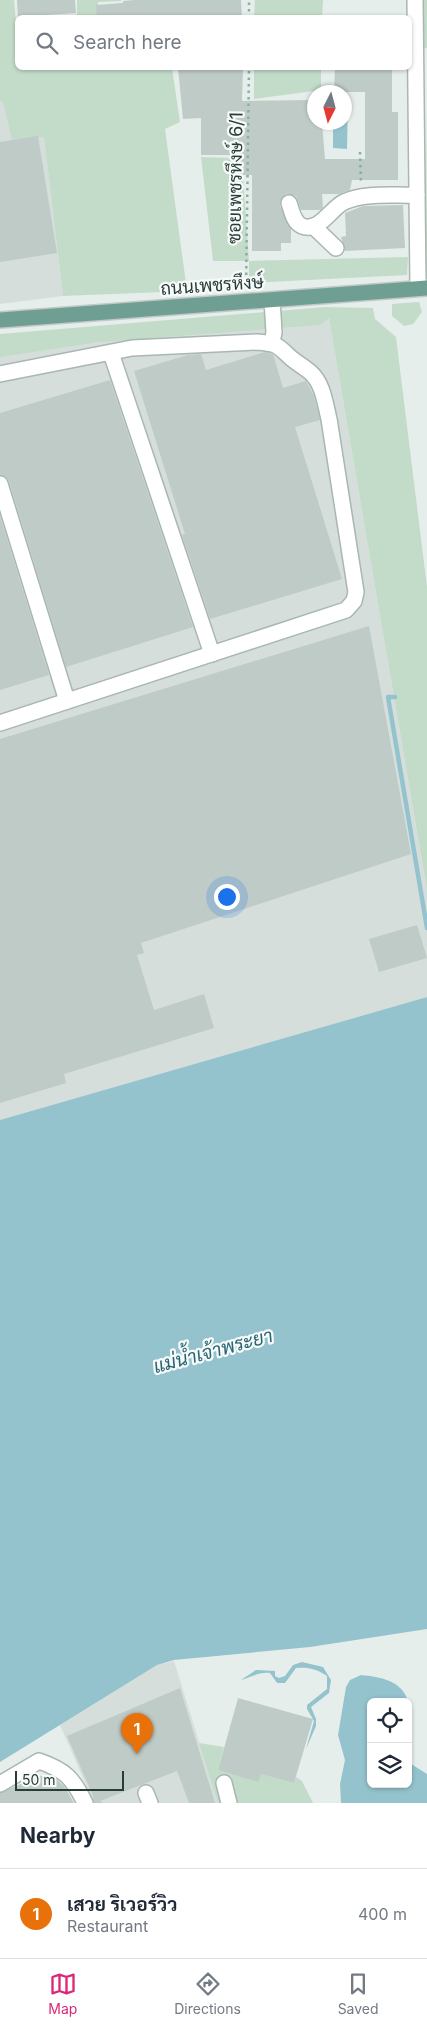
<!DOCTYPE html>
<meta charset="utf-8">
<style>
body{margin:0;font-family:Inter,Sarabun,sans-serif;background:#f6f6f7;color:#1f2937}
.controls{position:absolute;right:15px;bottom:15px;display:grid;overflow:hidden;border-radius:8px;box-shadow:0 1px 4px #0004}
.controls button{width:45px;height:45px;display:grid;place-items:center;padding:0;border:0;border-bottom:1px solid #e0e1e3;background:#fff;color:#1f2937;font:25px sans-serif}
.compass{position:absolute;left:307px;top:85px;width:45px;height:45px;border-radius:50%;background:#fff;box-shadow:0 1px 4px #0004;rotate:186deg}
.scale{position:absolute;left:15px;bottom:12px;width:109px;box-sizing:border-box;padding-left:5px;border:2px solid #273e38;border-top:0;font-size:14px;line-height:18px;white-space:nowrap;color:#273e38;-webkit-text-stroke:4px #f7faf9;paint-order:stroke}
.you{position:absolute;left:226px;top:896px;width:18px;height:18px;margin:-12px;border:4px solid #fff;border-radius:50%;background:#1a73e8;box-shadow:0 0 0 8px #1a73e833}
.badge{display:grid;place-items:center;width:32px;height:32px;border-radius:50%;background:#db2777;color:#fff;font-size:16px;font-weight:700}
.pin{position:absolute;translate:-50% -41px;filter:drop-shadow(0 1px 2px #0008)}
.pin::after{content:'';position:absolute;top:26px;width:18px;height:15px;background:inherit;clip-path:polygon(0 0,100% 0,50% 100%)}
.list{margin:0;padding:0;list-style:none}
h2{display:flex;justify-content:space-between;align-items:center;height:65px;margin:0;padding:0 20px;font-size:21px}
h2 small{font-size:16px;font-weight:400;color:#747a83}
.list li{display:grid;grid-template-columns:32px 1fr auto;gap:15px;align-items:center;box-sizing:border-box;height:90px;padding:0 20px;border-top:1px solid #e0e1e3}
.list b{display:block;font-size:19px;white-space:nowrap}
.list p{margin:0;font-size:16px;white-space:nowrap;color:#747a83}
.list em{font-size:16px;font-style:normal;color:#747a83}
.icon{flex:none;width:28px;height:28px;fill:none;stroke:currentColor;stroke-width:2;stroke-linecap:round;stroke-linejoin:round}
.map{position:relative;flex:none;width:427px;height:1803px;overflow:hidden}
.search{position:absolute;background:#fff;box-shadow:0 1px 4px #0004;left:15px;right:15px;top:15px;height:55px;display:flex;align-items:center;gap:12px;box-sizing:border-box;padding:0 18px;border-radius:8px;color:#747a83;font-size:19px}
.sheet{height:155px;background:#fff}
nav{display:flex;justify-content:space-around;align-items:center;box-sizing:border-box;height:70px;border-top:1px solid #e0e1e3;background:#fff;font-size:14px;color:#747a83}
nav a{display:grid;justify-items:center;gap:2px}
nav .on{color:#db2777}
.map>svg:first-child{display:block}
.built{fill:#d5deda}
.green{fill:#c2dcc9}
.water{fill:#94c3cd}
.lines{fill:none;stroke-linecap:round;stroke-linejoin:round}
.stream{stroke:#94c3cd;stroke-width:4.5}
.building{fill:#bfcbc7}
.minor-casing{stroke:#a9b6b2;stroke-width:18}
.major-casing{stroke:#c3c9c7;stroke-width:18}
.path{stroke:#8aaea3;stroke-width:2.5;stroke-dasharray:2.5 4;stroke-linecap:butt}
.minor{stroke:#fff;stroke-width:15}
.major{stroke:#6f9f93;stroke-width:15}
.labels{text-anchor:middle;dominant-baseline:central;stroke-width:4.5;stroke-linejoin:round;paint-order:stroke}
.street-label{font-size:18px;fill:#273e38;stroke:#f7faf9}
.water-label{font-size:19px;font-style:italic;fill:#266775;stroke:#f7faf9}
</style>
<div class="map">
<svg width="427" height="1803" viewBox="0 0 427 1803">
<rect width="100%" height="100%" fill="#e6eeeb"/>
<g class="built">
<path d="M3 100 44 136 63 296 0 304V101Z"/>
<path d="M329 318 427 890V997L0 1120V344Z"/>
<path d="M174 1661 218 1803H94L60 1725 157 1665Z"/>
</g>
<g class="green">
<path d="M0 0H14L17 34 18 68H172L180 122 165 129 187 291 63 296 44 137 12 140 3 101H0Z"/>
<path d="M77 0H121V1L98 2V17H49L77 15Z"/>
<path d="M255 0H323L322 17H254Z"/>
<path d="M420 0H427V48H421Z"/>
<path d="M254 68H321V90L254 99Z"/>
<path d="M426 103 427 273H426Z"/>
<path d="M201 157 230 158 243 175 249 261 408 257 407 275 249 283V261H213Z"/>
<path d="M419 302 422 312 413 324 404 326 392 316V304Z"/>
<path d="M325 307 373 308 375 319 396 337 427 587V890L329 318 320 325 99 342 0 357V334Z"/>
<path d="M199 1743 224 1747 218 1770 259 1781 262 1771 266 1775 294 1783 296 1777 302 1781 313 1803H218Z"/>
</g>
<g class="water">
<path d="M345 99H348L347 149 333 148V123L344 122Z"/>
<path d="M427 997V1629L310 1647 174 1660 157 1665 0 1762V1120Z"/>
<path d="M302 1662 323 1667 331 1680 329 1693 311 1707 316 1719V1726L306 1749 314 1721 307 1709V1705L327 1689V1676C317 1669 308 1667 296 1668L285 1683H277L270 1673C258 1672 252 1677 241 1680L256 1670 275 1671V1676L279 1678 285 1676 293 1665Z"/>
<path d="M361 1675C379 1677 403 1680 408 1702H371V1784H408V1762L427 1774V1803H341L340 1784 345 1760 338 1735 346 1687 350 1680Z"/>
</g>
<g class="lines">
<path class="stream" d="M395 697H388L427 928"/>
</g>
<g class="building">
<path d="M17 0H75L76 13 46 15V18H18Z"/>
<path d="M134 0H241L242 18H97L96 5 123 3V1Z"/>
<path d="M178 68H243L242 101 314 100V122H322L325 159H365V92H334L335 68H392V112H398V180H352L350 190 339 194H322L323 208 320 210H301L296 196 286 194 280 201V206L291 229V243H281V251H252V175H229V155H201V118L183 119Z"/>
<path d="M38 136 57 253 0 262V142Z"/>
<path d="M403 205 405 248 345 251 341 237 346 236 345 213 363 206Z"/>
<path d="M265 352 273 354 283 388 306 381 314 396 320 420 295 427 342 579 210 619 182 535 185 534 134 371 188 355 201 354 206 370Z"/>
<path d="M110 380 193 627 66 667 9 481 6 477 0 475V413Z"/>
<path d="M0 516 49 675 0 690Z"/>
<path d="M369 626 411 854 141 943 144 953 137 955 154 1010 204 994 214 1028 64 1074 66 1083 0 1103V739Z"/>
<path d="M417 925 427 958 379 972 369 939Z"/>
<path d="M180 1688 215 1803H189L177 1771 100 1801 103 1803H94L93 1797 94 1798 67 1736Z"/>
<path d="M238 1698 313 1719 294 1783 261 1774 259 1782 218 1770Z"/>
<path d="M39 1776H51L56 1779 65 1787 74 1803H0V1793Z"/>
</g>
<g class="lines">
<g class="minor-casing">
<g id="minor">
<path d="M415 0 418 288"/>
<path d="M289 203C292 211 293 222 302 226 319 233 331 208 344 202 365 192 395 196 417 195"/>
<path d="M313 226 336 248"/>
<path d="M272 343 274 332 272 300"/>
<path d="M111 353 212 654"/>
<path d="M0 374 132 348 257 342C278 344 276 344 291 358 297 363 304 367 310 372 323 383 325 403 329 419L356 592 354 601 346 610 0 723"/>
<path d="M0 484 67 701"/>
<path d="M224 1783 229 1803"/>
<path d="M0 1784 39 1761C65 1770 73 1778 85 1803"/>
<path d="M146 1793 150 1803"/>
</g>
</g>
<g class="major-casing">
<path id="major" d="M0 320 427 288"/>
</g>
<g class="path">
<path d="M249 18V0"/>
<path d="M360 152 361 184"/>
<path d="M246 288 249 68"/>
</g>
<use href="#minor" class="minor"/>
<use href="#major" class="major"/>
</g>
<g class="labels">
<g class="street-label">
<text transform="translate(235 178) rotate(-89)">ซอยเพชรหึงษ์ 6/1</text>
<text transform="translate(212 285) rotate(-4)">ถนนเพชรหึงษ์</text>
</g>
<g class="water-label">
<text transform="translate(213 1351) rotate(-15)">แม่น้ำเจ้าพระยา</text>
</g>
</g>
</svg>
<div class="controls">
<button><svg class="icon" aria-label="locate" viewBox="0 0 24 24"><circle cx="12" cy="12" r="6"/><path d="M12 2v4M12 18v4M2 12h4M18 12h4"/></svg></button>
<button><svg class="icon" aria-label="layers" viewBox="0 0 24 24"><path d="M12 4l9 5-9 5-9-5zM3 14l9 5 9-5"/></svg></button>
</div>
<svg class="compass" viewBox="-18 -18 36 36"><path d="M0-13l5 13h-10z" fill="#e53935"/><path d="M0 13l5-13h-10z" fill="#747a83"/></svg>
<div class="scale">50 m</div>
<div class="you"></div>
<div class="pin badge" style="left:137px;top:1754px;background:#e8710a">1</div>
<div class="search"><svg class="icon" aria-label="search" viewBox="0 0 24 24"><circle cx="10" cy="10" r="6"/><path d="M15 15l6 6"/></svg>Search here</div>
</div>
<section class="sheet">
<h2>Nearby<small></small></h2>
<ul class="list">
<li><span class="badge" style="background:#e8710a">1</span><div><b>เสวย ริเวอร์วิว</b><p>Restaurant</p></div><em>400 m</em></li>
</ul>
</section>
<nav>
<a class="on"><svg class="icon" aria-label="map" viewBox="0 0 24 24"><path d="M3 6l6-2 6 2 6-2v14l-6 2-6-2-6 2zM9 4v14M15 6v14"/></svg>Map</a>
<a><svg class="icon" aria-label="directions" viewBox="0 0 24 24"><path d="M12 3l9 9-9 9-9-9zM9 14v-3h6M13 9l2 2-2 2"/></svg>Directions</a>
<a><svg class="icon" aria-label="saved" viewBox="0 0 24 24"><path d="M7 4h10v16l-5-4-5 4z"/></svg>Saved</a>
</nav>
